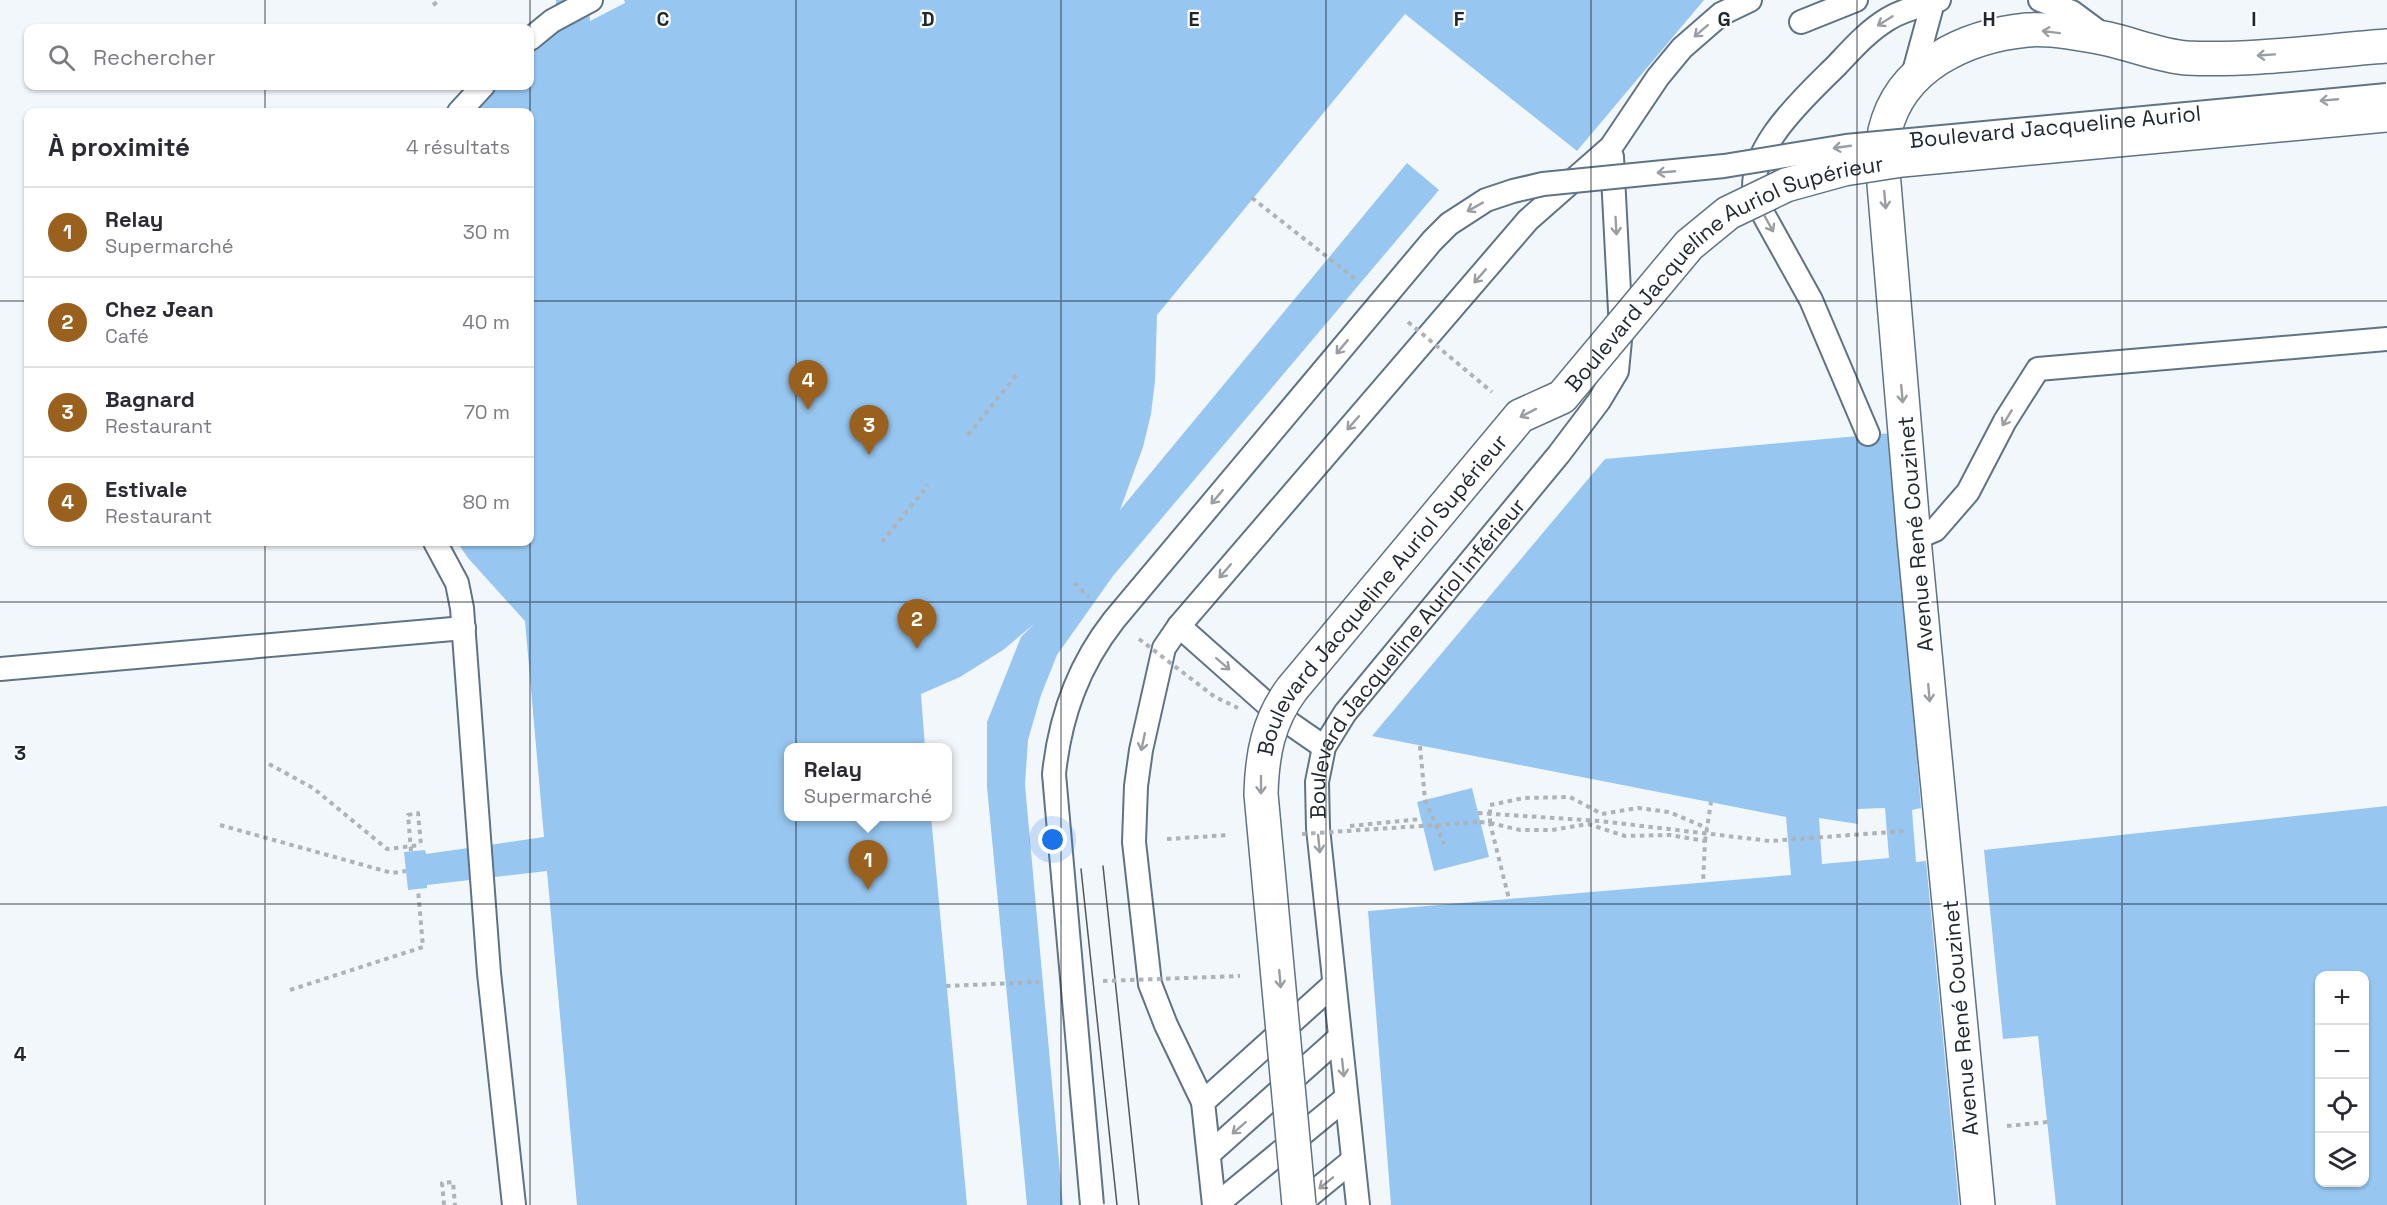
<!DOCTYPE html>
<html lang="fr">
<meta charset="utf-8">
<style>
body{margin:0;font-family:"Space Grotesk",sans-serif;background:#f7f7f7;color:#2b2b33}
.controls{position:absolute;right:18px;bottom:18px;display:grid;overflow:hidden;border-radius:12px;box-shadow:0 2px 4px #0004}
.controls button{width:54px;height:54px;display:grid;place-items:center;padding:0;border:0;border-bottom:2px solid #e1e1e2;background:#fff;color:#2b2b33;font:30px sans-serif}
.you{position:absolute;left:1053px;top:840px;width:21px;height:21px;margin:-15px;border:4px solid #fff;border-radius:50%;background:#1a73e8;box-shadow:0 0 0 9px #1a73e833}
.badge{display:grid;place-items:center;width:39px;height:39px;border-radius:50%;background:#9a611e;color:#fff;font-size:20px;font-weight:700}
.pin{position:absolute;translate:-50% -50px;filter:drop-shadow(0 2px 3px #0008)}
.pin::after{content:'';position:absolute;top:32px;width:21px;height:18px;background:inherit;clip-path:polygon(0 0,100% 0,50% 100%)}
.popup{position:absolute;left:784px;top:743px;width:168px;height:78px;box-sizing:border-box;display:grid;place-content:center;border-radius:12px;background:#fff;filter:drop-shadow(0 2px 4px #0005);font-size:20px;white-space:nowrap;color:#7c7c81}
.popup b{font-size:22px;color:#2b2b33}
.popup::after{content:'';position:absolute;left:50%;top:100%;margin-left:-12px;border:12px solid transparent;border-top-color:#fff}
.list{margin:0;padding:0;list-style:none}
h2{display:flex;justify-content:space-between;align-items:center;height:78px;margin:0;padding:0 24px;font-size:26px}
h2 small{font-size:20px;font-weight:400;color:#7c7c81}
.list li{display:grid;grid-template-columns:39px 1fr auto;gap:18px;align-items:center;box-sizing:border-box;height:90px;padding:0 24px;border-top:2px solid #e1e1e2}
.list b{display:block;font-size:22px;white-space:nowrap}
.list p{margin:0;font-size:20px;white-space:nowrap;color:#7c7c81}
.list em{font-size:20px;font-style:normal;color:#7c7c81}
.icon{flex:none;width:33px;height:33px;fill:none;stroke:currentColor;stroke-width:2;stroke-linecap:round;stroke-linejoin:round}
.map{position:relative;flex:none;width:2387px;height:1205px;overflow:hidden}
.search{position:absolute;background:#fff;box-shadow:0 2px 4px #0004;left:24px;top:24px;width:510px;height:66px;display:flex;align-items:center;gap:15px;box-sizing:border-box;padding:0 21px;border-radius:12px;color:#7c7c81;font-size:22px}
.panel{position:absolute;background:#fff;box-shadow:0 2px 4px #0004;left:24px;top:108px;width:510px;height:438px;border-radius:12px}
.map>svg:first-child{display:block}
.building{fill:#97c7f1;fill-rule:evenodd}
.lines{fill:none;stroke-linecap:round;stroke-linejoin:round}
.lane-casing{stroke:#5f7385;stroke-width:26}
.street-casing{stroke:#5f7385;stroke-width:36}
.path{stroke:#adb3b8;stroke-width:4;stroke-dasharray:4.5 4.5;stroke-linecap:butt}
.lane{stroke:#fff;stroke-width:22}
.street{stroke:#fff;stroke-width:33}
.tram{stroke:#50575e;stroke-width:1.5}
.lane-bridge-casing{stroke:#5f7385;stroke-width:26;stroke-linecap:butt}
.secondary-bridge-casing{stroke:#5f7385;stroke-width:36;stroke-linecap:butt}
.path-bridge{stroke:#adb3b8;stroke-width:4;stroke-dasharray:4.5 4.5;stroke-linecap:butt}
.lane-bridge{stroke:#fff;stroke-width:22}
.secondary-bridge{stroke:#fff;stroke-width:33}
.oneway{stroke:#9a9ea1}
.grid{fill:none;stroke:#1f272f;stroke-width:1.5;stroke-opacity:0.55}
.labels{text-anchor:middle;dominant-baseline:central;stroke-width:4.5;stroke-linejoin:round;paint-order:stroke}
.street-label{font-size:22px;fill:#1f272f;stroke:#fff}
.grid-label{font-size:20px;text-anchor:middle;font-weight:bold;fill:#1f272f;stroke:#fff;stroke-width:4.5;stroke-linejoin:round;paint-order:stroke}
</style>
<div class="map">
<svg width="2387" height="1205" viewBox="0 0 2387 1205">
<rect width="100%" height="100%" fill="#f2f7fb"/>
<g class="building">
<path d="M556 0H588L590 21 625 3 624 0H1704L1577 151 1405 14 1157 315 1155 381 1151 414 1143 447 1120 510 1407 163 1439 190 1113 576 1057 655 1041 695 1028 740 1025 785 1063 1205H1027L987 787V722L1021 637 1034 624 1003 650 960 677 921 694 925 748H788V816H931L967 1205H577L547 871 427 885V888L408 890 404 852 425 850 426 854 544 837 525 621 468 558 457 542H530V112H472L493 86H530V47L556 26Z"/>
<path d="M1891 433 1921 808 1912 810 1916 862 1926 861 1959 1205H1391L1368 911 1791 875 1786 817 1372 736 1605 459ZM1885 808 1889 858 1822 864 1819 818 1858 824 1857 809Z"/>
<path d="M1472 788 1489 857 1434 871 1417 802Z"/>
<path d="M2387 806V1205H2056L2038 1036 2003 1039 1984 850ZM2320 976H2364V1182H2320Z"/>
</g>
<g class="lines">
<g class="lane-casing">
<g id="lane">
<path d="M2040 0 2072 12 2103 35"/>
<path d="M1801 22 1856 0"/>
<path d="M530 39 552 21 591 0"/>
<path d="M1912 79 1933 2"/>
<path d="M459 112 483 86"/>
<path d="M1868 434 1811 300 1756 201C1742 152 1806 96 1837 65 1853 48 1868 31 1888 19 1904 9 1922 6 1939 0"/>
<path d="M1914 539 1935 530 1968 492 2005 421 2038 369 2387 339"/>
<path d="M435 542 457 583 462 608 489 973 514 1205"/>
<path d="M1179 626 1285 720 1324 747"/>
<path d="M0 669 464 628"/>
<path d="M1203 1102 1166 1025 1150 984 1134 842 1136 786 1141 750 1164 648 1179 626 1528 220 1611 147 1658 77 1682 48 1721 14 1750 0"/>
<path d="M1209 1154 1339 1038"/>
<path d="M1214 1205 1203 1102 1334 984"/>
<path d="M1216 1205 1346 1098"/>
<path d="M1298 1205 1353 1160"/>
<path id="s1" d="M1358 1205 1318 828 1317 782 1324 747 1345 713 1559 454 1599 401 1617 371 1621 330 1612 157"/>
</g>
</g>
<g class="street-casing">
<path id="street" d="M1978 1205 1914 539 1883 172C1883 159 1882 144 1885 131 1900 66 1966 36 2027 30 2052 28 2083 34 2108 39 2135 45 2160 56 2187 58 2254 61 2321 51 2387 46"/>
</g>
<g class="path">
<path d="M433 5 440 0"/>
<path d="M968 435 1019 372"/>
<path d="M882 542 928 485"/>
<path d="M1420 746 1425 800 1444 844"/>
<path d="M269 764 313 788 387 849 421 845"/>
<path d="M1478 813 1600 821 1770 841 1905 831"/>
<path d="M1480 822 1490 823 1509 899"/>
<path d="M1490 823 1520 830H1552L1588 824 1625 836 1670 835 1705 841 1703 883"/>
<path d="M220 825 392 873 406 871"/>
<path d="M1350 826 1421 819"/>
<path d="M1167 839 1229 835"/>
<path d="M290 990 423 947 418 889"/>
<path d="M2007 1126 2048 1122"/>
<path d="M444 1205 442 1183 453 1182 455 1205"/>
</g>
<use href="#lane" class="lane"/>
<use href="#street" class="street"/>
<g class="tram">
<path d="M1103 866 1139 1205"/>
<path d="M1081 869 1117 1205"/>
</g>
<g class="lane-bridge-casing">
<g id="lane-bridge">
<path id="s2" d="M1092 1205 1054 774C1060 716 1078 666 1114 620L1432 241 1449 224 1486 200 1513 191 1543 184 1724 166 1846 146 2387 95"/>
</g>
</g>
<g class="secondary-bridge-casing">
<g id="secondary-bridge">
<path id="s3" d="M1299 1205 1261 794C1262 755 1268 721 1292 689L1520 416 1562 397 1689 245 1728 213 1786 185 1844 169 1902 160 2387 115"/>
</g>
</g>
<g class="path-bridge">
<path d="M1252 198 1358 281"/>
<path d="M1408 322 1492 392"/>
<path d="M1074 583 1089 597"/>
<path d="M1139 639 1215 697 1238 708"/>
<path d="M1490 823V805L1524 798 1570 797 1602 814 1638 808 1669 812 1707 828"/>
<path d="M1302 834 1480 822"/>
<path d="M1705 841 1711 802"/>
<path d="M411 851 408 815 418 813 421 845"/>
<path d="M1103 981 1240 976"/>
<path d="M946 986 1039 982"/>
</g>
<use href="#lane-bridge" class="lane-bridge"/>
<use href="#secondary-bridge" class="secondary-bridge"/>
</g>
<defs><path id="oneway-shaft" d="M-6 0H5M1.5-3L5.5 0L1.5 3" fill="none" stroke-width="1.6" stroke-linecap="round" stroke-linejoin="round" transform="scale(1.5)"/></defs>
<g class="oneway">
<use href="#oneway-shaft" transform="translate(1885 21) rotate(148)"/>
<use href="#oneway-shaft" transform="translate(1701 31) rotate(139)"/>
<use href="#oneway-shaft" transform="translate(2051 32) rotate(-173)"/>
<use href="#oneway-shaft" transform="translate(2266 55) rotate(176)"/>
<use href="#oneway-shaft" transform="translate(2329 100) rotate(175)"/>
<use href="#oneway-shaft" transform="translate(1842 147) rotate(172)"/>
<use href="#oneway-shaft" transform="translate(1666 172) rotate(175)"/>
<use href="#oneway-shaft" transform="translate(1885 200) rotate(85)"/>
<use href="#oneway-shaft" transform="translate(1475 207) rotate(151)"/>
<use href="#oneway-shaft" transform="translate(1769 224) rotate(61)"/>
<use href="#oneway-shaft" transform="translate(1616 226) rotate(87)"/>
<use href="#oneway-shaft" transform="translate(1480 276) rotate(131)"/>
<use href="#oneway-shaft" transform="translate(1342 347) rotate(130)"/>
<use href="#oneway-shaft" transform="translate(1902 394) rotate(85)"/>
<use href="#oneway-shaft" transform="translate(1528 413) rotate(153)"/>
<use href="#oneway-shaft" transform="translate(2007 418) rotate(121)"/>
<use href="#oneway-shaft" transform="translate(1353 423) rotate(131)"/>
<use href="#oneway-shaft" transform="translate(1217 497) rotate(130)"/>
<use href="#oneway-shaft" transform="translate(1225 571) rotate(131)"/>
<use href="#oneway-shaft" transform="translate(1223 664) rotate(41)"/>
<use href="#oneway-shaft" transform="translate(1929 693) rotate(85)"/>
<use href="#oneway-shaft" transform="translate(1143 742) rotate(102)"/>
<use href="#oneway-shaft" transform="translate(1261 785) rotate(90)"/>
<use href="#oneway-shaft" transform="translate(1319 844) rotate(84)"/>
<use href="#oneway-shaft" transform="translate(1280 979) rotate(85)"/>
<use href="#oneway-shaft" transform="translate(1343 1068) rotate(84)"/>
<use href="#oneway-shaft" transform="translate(1239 1128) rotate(139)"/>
<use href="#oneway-shaft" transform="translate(1326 1183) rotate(141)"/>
</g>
<path class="grid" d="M265 0V28M530 0V1205M796 0V1205M1061 0V1205M1326 0V1205M1591 0V1205M1857 0V1205M2122 0V1205M265 86V112M0 301H28M530 301H2387M265 542V1205M0 602H2387M0 904H2387"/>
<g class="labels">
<g class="street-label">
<text stroke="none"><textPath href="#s2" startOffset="1738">Boulevard Jacqueline Auriol</textPath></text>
<text stroke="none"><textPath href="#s3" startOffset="1138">Boulevard Jacqueline Auriol Supérieur</textPath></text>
<text transform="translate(1915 534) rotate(-95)">Avenue René Couzinet</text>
<text stroke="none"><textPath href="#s3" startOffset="652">Boulevard Jacqueline Auriol Supérieur</textPath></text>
<text stroke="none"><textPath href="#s1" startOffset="582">Boulevard Jacqueline Auriol inférieur</textPath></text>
<text transform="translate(1960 1018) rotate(-95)">Avenue René Couzinet</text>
</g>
</g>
<g class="grid-label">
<text x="663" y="26">C</text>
<text x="928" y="26">D</text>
<text x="1194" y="26">E</text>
<text x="1459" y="26">F</text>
<text x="1724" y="26">G</text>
<text x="1989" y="26">H</text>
<text x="2254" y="26">I</text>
<text x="20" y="760">3</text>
<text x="20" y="1061">4</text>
</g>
</svg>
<div class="controls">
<button>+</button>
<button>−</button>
<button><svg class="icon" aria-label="locate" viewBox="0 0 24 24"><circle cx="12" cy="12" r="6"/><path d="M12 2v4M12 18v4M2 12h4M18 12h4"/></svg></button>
<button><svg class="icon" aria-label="layers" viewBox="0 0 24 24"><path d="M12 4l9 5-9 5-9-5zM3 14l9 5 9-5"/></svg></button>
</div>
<div class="you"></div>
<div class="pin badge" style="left:868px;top:890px">1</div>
<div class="popup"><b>Relay</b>Supermarché</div>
<div class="pin badge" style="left:917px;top:649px">2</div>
<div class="pin badge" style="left:869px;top:455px">3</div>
<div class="pin badge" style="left:808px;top:410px">4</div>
<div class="search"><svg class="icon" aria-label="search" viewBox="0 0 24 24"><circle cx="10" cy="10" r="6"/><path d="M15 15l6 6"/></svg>Rechercher</div>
<section class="panel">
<h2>À proximité<small>4 résultats</small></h2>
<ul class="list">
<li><span class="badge">1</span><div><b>Relay</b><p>Supermarché</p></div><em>30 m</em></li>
<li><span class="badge">2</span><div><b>Chez Jean</b><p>Café</p></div><em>40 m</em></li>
<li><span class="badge">3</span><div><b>Bagnard</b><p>Restaurant</p></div><em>70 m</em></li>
<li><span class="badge">4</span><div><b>Estivale</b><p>Restaurant</p></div><em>80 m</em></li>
</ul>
</section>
</div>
